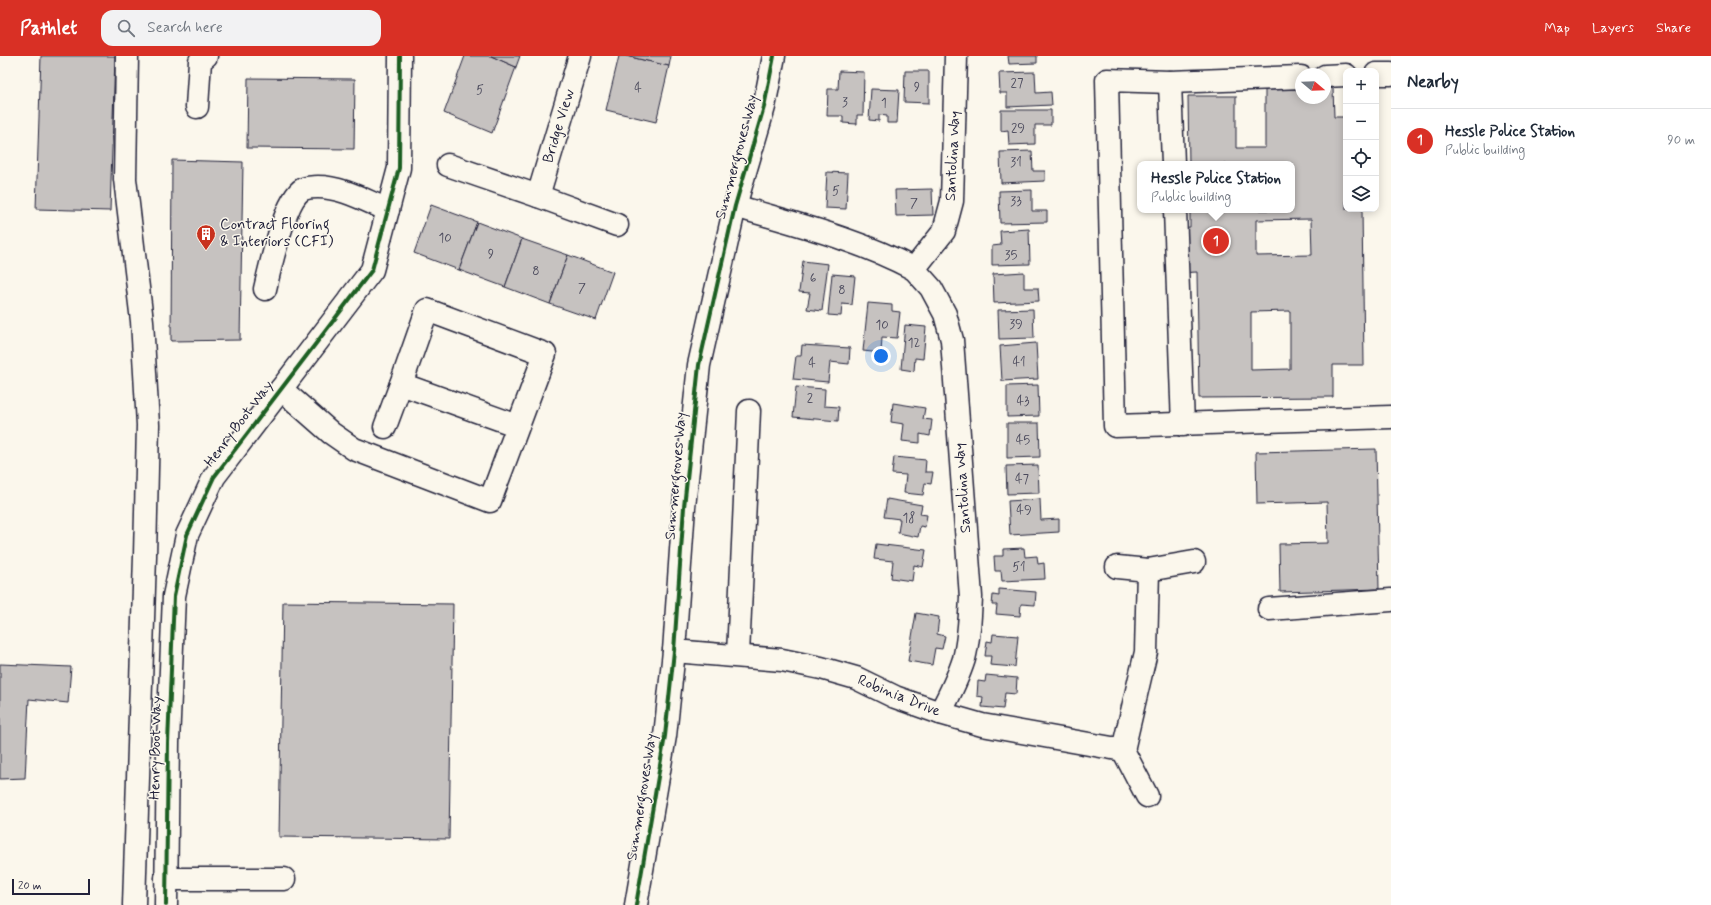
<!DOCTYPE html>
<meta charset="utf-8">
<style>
body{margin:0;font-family:Mynerve,sans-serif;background:#f2f2f3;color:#1f2937}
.controls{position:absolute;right:12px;top:12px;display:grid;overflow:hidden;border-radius:8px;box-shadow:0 2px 10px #0003}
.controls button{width:36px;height:36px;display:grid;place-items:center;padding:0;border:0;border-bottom:1px solid #e0e1e3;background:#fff;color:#1f2937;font:20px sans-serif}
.compass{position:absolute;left:1295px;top:12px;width:36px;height:36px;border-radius:50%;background:#fff;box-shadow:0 2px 10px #0003;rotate:109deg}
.scale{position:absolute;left:12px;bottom:10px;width:78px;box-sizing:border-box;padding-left:4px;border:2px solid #22223b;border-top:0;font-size:11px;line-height:14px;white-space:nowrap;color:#22223b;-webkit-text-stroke:3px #fbf7ec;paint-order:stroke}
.you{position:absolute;left:881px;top:300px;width:14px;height:14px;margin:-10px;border:3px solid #fff;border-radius:50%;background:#1a73e8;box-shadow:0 0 0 6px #1a73e833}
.badge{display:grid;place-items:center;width:26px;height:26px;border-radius:50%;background:#d93025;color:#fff;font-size:13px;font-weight:700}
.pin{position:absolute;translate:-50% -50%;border:2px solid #fff;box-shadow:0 1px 4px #0006}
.popup{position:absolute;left:1137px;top:105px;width:158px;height:52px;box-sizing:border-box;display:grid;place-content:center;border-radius:8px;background:#fff;filter:drop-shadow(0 1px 3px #0005);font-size:13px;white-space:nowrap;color:#747a83}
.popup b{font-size:15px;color:#1f2937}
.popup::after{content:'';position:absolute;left:50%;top:100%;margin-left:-8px;border:8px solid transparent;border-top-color:#fff}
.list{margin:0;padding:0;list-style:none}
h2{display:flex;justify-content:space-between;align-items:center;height:52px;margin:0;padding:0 16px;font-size:17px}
h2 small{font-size:13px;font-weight:400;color:#747a83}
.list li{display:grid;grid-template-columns:26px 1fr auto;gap:12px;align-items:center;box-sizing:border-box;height:64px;padding:0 16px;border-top:1px solid #e0e1e3}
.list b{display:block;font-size:15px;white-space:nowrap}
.list p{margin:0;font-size:13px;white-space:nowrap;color:#747a83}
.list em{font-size:13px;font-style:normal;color:#747a83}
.icon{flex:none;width:22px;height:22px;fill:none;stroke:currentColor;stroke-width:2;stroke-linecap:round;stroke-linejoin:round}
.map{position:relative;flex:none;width:1391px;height:849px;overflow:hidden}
header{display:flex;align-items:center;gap:24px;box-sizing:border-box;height:56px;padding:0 20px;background:#d93025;color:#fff}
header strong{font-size:19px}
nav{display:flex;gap:22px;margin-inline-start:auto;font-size:14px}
.search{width:280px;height:36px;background:#f2f2f3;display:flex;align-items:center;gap:10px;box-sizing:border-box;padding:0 14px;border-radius:12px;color:#747a83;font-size:15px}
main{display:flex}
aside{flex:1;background:#fff}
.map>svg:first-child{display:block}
.building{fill:#c6c2c0;stroke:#22223b;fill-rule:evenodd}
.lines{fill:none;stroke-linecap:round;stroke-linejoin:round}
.minor-casing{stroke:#22223b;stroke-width:25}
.minor{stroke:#fbf7ec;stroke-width:22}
.cycleway-casing{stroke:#fbf7ec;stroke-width:6}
.cycleway{stroke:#1b5e20;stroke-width:4}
.labels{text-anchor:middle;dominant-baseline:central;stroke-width:3;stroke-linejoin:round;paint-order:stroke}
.number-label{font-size:13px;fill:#4b4a5c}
.street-label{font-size:15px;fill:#22223b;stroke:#fbf7ec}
.poi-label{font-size:15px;fill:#22223b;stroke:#fbf7ec;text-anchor:start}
</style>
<header>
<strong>Pathlet</strong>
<div class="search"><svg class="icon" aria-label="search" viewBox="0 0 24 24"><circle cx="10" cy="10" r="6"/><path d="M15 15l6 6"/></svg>Search here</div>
<nav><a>Map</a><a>Layers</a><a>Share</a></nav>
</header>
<main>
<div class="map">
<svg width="1391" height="849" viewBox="0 0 1391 849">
<rect width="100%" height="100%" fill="#fbf7ec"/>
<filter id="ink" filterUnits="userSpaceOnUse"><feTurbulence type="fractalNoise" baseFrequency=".025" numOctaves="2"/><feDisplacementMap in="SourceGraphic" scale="8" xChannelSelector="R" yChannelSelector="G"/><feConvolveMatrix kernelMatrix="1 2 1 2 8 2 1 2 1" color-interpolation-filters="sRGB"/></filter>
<g filter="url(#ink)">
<g class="building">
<path d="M41 0H115L110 155 36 153Z"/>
<path d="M465 0H491L516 11 492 77 444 57Z"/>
<path d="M491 0H520L516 11Z"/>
<path d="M619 0H626L669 10 656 66 606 54Z"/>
<path d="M626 0H671L669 10Z"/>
<path d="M1008 0H1037V7L1009 8Z"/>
<path d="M839 15 864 16 863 59H857V68L843 67V60H827L828 33H838Z"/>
<path d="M905 15H929V47L904 46Z"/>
<path d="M1035 16 1036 37 1051 36 1052 49 1007 51V37H1000L999 17Z"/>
<path d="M248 22 355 23 354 93 247 92Z"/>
<path d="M1333 32 1334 61H1346V153H1362L1364 309H1333V341L1199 342 1197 216 1177 217 1176 172 1190 171V154H1292V108H1189L1188 40H1236V92H1265V34L1301 33V42H1325V33ZM1311 163 1312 199 1256 200V164ZM1290 255V313L1251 314V256Z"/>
<path d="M871 33 899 34 897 67H887V60L879 59V65L869 64Z"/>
<path d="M1001 54H1051V69H1035V88L1009 89 1008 74 1001 75Z"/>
<path d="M1032 95 1033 115H1045V125L1001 127 1000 96Z"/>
<path d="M172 104 243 106 240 284 171 285Z"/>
<path d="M827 116 848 117 846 153 825 152Z"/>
<path d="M932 133 933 159 896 160 895 134Z"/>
<path d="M1032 134V155H1047V166L1000 167 999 135Z"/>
<path d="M431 149 477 166 459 214 414 197Z"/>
<path d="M477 166 522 183 505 231 459 214Z"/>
<path d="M1029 173 1030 208 992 209V190L1001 189 1000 175Z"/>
<path d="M522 183 568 199 550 248 505 231Z"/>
<path d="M568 199 613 216 596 264 550 248Z"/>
<path d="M803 205 828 208 822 255 807 253 810 237 799 236Z"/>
<path d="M1024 216V232H1038L1039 245 994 247 993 218Z"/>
<path d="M832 218 855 220 852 249 842 248 841 260 828 259Z"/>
<path d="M868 247 892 249V255L900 256 897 282 882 281 881 297 863 295Z"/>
<path d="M1033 253 1034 282 999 283 998 254Z"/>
<path d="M905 269 926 271 923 303 915 302 914 315 901 313Z"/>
<path d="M1036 287 1038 323 1002 325 1000 290Z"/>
<path d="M802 289 850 292 849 308 830 306 828 326 793 323 796 300H801Z"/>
<path d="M1038 329 1039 360 1007 361V330Z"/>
<path d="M796 331 825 333 824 350 839 351 838 365 793 361Z"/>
<path d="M893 347 925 352 923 363 932 364 930 380 920 378V387L902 385 904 368 891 366Z"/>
<path d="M1007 367H1039L1040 401 1007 402Z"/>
<path d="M1376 393 1379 533 1280 536 1279 488 1328 487 1327 446 1257 448 1256 396Z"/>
<path d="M894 401 926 404 925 416H933L931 428 925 427 923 439 904 437 906 419 892 418Z"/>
<path d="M1038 409 1039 437 1007 438 1006 410Z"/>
<path d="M887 443 922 449 920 458 927 459 925 471 920 470 918 481 898 477 900 463 884 461Z"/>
<path d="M1040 443 1041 464 1059 463V476L1010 479 1008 445Z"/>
<path d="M876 488 926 494 923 511 914 509 912 525 891 522 893 505 874 503Z"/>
<path d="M1024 492 1025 501 1037 500 1038 508 1044 507 1045 523 1002 525 1001 515H995L994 500H1003V493Z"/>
<path d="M999 533 1036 536 1035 549 1021 548 1020 560 996 558 997 549H992L993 539 999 540Z"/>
<path d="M283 546 453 548 449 783 279 781Z"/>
<path d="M916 557 939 561 937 578 945 580 942 593 935 592 932 609 908 605Z"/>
<path d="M993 578 1018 580 1015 611 990 609 991 600H985L987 585 992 586Z"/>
<path d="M0 608 71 611 68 647 29 643 25 722 0 723Z"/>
<path d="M986 619 1017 622 1016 638 1005 637 1003 653 982 651 983 641 977 640 978 625 985 626Z"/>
</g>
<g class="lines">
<g class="minor-casing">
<g id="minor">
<path d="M127 0 125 123 142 265 148 369 145 500 134 849"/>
<path d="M1376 18H1391"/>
<path d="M1325 20 1346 19"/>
<path d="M1301 21 1170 26 1107 24 1115 370 1391 361"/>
<path d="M1170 26 1173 108"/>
<path d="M197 51 200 5 206 0"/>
<path d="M448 109 538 140 617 169"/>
<path d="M538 140 580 0"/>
<path d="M735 150C795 168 858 183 914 213"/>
<path d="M1175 154 1183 369"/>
<path d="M265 233C270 212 285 143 303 133 306 132 314 131 318 131 342 131 366 145 388 154"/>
<path d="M281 333 331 377 354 393 490 445 545 298 427 254 401 328 518 370"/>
<path d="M385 371 401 328"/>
<path d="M1117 511 1148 514 1194 506"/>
<path d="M1269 553 1391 544"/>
<path d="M674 595 782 604 821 612 856 622 895 641 940 657 982 669 1123 694 1146 596 1148 514"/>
<path d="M738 599 749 355"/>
<path d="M940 657C949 640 958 622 964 603 969 583 970 562 971 541L952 284 945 258 931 232 914 213 944 175 952 145 956 0"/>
<path d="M1123 694 1147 740"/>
<path d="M166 823H284"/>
<path d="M166 849 168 687 174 540 187 479 214 421 372 214 399 112 400 0"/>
<path d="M636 849 665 680 674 595 684 451 699 309 735 150 764 51 774 0"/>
</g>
</g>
<use href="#minor" class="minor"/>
<g class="cycleway-casing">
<g id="cycleway">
<path d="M166 849 168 687 174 540 187 479 214 421 372 214 399 112 400 0"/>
<path d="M636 849 665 680 674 595 684 451 699 309 735 150 764 51 774 0"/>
</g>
</g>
<use href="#cycleway" class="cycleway"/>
</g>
</g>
<defs>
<g id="building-pin" transform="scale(1)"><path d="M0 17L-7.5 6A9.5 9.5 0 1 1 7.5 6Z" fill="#c8321e" stroke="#fbf7ec"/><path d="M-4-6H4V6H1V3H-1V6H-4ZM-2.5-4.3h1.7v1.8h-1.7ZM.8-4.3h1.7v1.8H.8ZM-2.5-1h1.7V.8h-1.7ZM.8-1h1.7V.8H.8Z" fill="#fff"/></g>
</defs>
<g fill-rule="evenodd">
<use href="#building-pin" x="206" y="178"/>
</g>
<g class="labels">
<g class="number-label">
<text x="1017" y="27">27</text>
<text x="917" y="31">9</text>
<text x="638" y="32">4</text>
<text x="480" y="34">5</text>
<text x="845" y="46">3</text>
<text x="884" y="47">1</text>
<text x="1018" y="72">29</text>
<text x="1016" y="106">31</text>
<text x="836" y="135">5</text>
<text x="1016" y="145">33</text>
<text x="914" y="147">7</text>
<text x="445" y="182">10</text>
<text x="491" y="198">9</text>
<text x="1011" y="199">35</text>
<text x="536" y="215">8</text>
<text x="813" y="222">6</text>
<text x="582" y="232">7</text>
<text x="842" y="234">8</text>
<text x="1016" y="268">39</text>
<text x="882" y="269">10</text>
<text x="914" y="287">12</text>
<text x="1019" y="306">41</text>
<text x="812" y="307">4</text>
<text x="810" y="342">2</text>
<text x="1023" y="345">43</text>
<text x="1023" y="384">45</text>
<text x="1022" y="423">47</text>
<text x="1024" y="454">49</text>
<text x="909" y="462">18</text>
<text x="1019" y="511">51</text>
</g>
<g class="street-label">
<text transform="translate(559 70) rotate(-73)">Bridge View</text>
<text transform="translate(953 100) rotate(-87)">Santolina Way</text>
<text transform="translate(737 101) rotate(-75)">Summergroves Way</text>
<text transform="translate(239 368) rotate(-53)">Henry Boot Way</text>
<text transform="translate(676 420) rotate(-85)">Summergroves Way</text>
<text transform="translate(963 432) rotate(-94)">Santolina Way</text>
<text transform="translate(899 640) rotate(22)">Robinia Drive</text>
<text transform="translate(156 692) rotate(-89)">Henry Boot Way</text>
<text transform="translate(642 741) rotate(-81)">Summergroves Way</text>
</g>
<g class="poi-label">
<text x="220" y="169">Contract Flooring<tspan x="220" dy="17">&amp; Interiors (CFI)</tspan></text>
</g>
</g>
</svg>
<div class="controls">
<button>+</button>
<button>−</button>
<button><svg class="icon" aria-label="locate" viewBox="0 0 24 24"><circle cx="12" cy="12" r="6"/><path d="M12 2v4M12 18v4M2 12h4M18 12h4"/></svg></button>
<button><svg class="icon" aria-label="layers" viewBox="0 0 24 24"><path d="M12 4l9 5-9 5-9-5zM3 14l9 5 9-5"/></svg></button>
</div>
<svg class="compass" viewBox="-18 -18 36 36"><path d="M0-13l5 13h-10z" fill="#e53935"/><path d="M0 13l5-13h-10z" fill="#747a83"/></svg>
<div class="scale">20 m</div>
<div class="you"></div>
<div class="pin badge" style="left:1216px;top:185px">1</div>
<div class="popup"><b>Hessle Police Station</b>Public building</div>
</div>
<aside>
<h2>Nearby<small></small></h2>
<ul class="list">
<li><span class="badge">1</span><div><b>Hessle Police Station</b><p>Public building</p></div><em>90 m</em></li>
</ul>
</aside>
</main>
